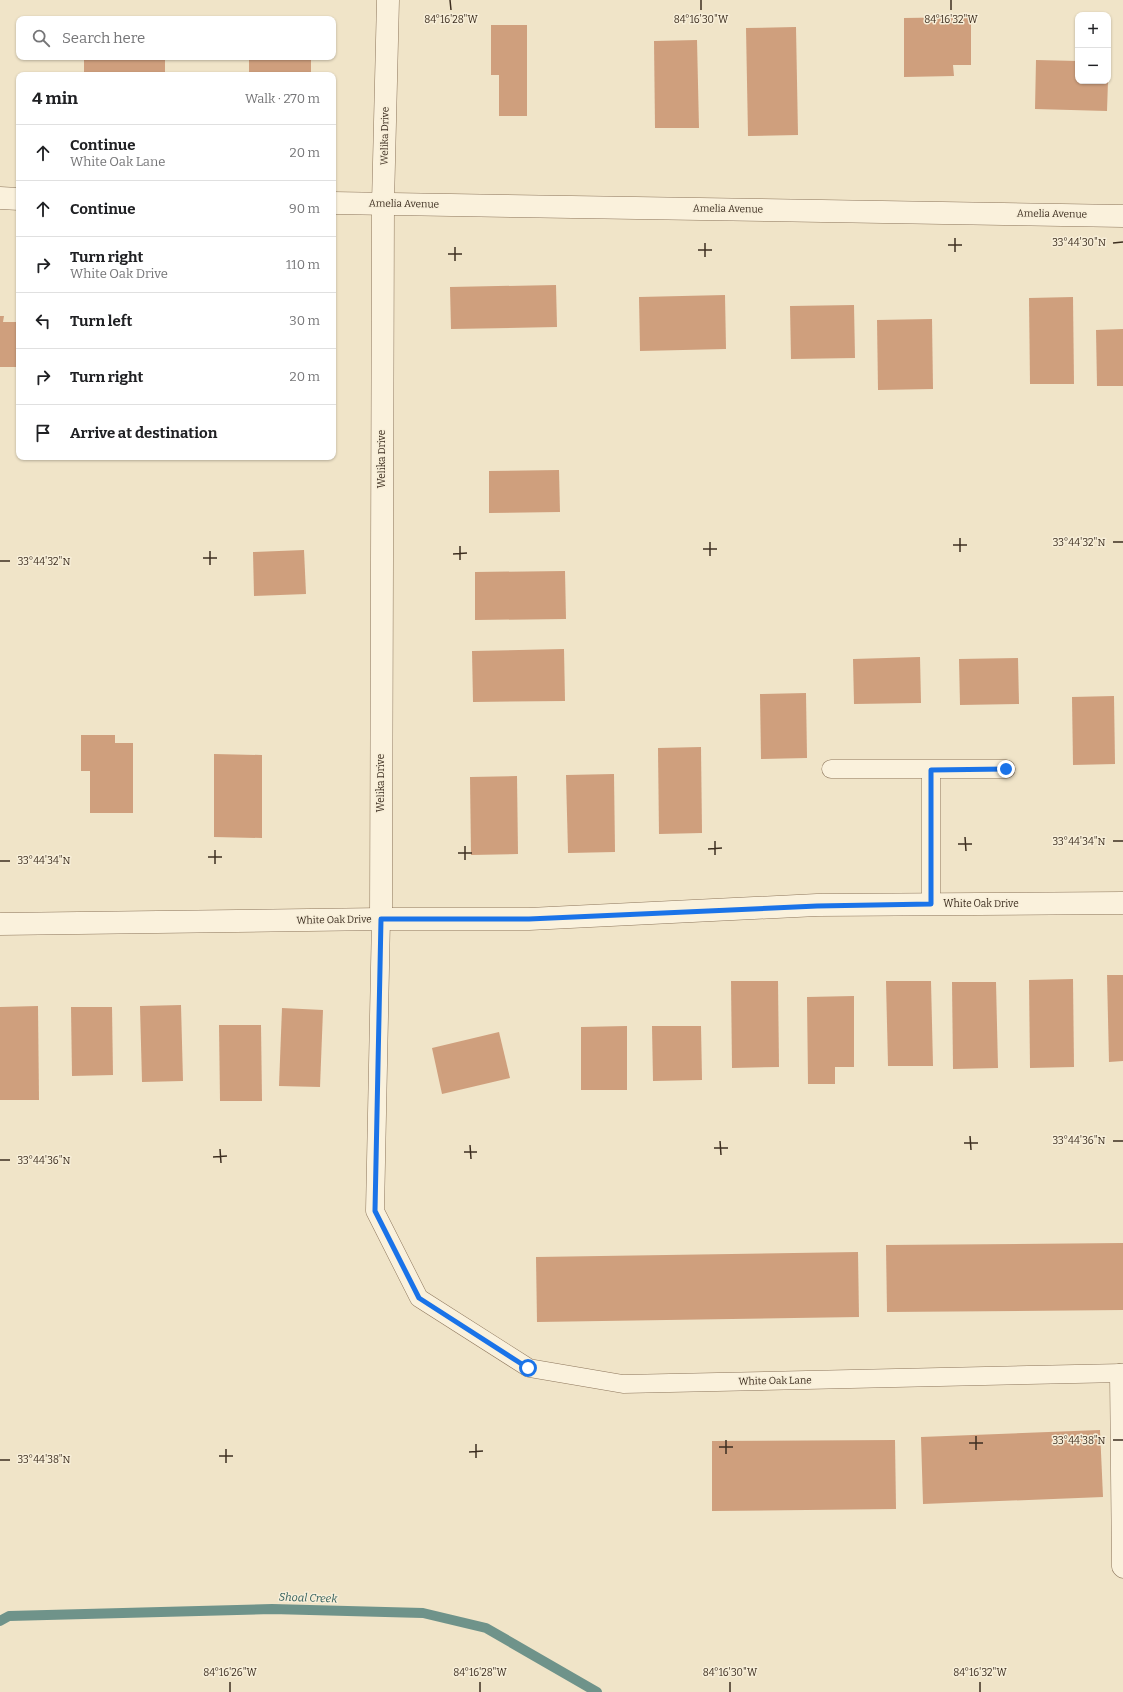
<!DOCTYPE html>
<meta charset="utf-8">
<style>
body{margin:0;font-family:Bitter,serif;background:#f2f2f2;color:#202124}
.controls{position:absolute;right:12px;top:12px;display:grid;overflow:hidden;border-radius:8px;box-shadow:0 1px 3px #0004}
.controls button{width:36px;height:36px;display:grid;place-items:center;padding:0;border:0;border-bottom:1px solid #e0e0e0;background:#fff;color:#202124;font:20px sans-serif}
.stop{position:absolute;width:12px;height:12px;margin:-9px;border:3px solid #1a73e8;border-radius:50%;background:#fff}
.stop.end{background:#1a73e8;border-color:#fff;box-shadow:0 1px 4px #0008}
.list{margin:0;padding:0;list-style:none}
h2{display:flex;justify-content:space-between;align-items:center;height:52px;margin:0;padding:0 16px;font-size:17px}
h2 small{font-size:13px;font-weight:400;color:#757577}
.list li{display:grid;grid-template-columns:26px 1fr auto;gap:12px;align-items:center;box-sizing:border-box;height:56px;padding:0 16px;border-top:1px solid #e0e0e0}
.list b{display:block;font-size:15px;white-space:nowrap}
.list p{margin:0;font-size:13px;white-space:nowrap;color:#757577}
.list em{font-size:13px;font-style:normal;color:#757577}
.icon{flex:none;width:22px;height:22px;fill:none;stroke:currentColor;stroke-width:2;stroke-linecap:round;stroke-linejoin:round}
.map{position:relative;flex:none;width:1123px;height:1692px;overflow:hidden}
.search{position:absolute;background:#fff;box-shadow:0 1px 3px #0004;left:16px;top:16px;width:320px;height:44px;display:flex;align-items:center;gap:10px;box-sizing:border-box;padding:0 14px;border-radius:8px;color:#757577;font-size:15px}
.panel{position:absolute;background:#fff;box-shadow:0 1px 3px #0004;left:16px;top:72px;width:320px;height:388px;border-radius:8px}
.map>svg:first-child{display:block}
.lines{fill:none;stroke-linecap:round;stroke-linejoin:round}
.stream{stroke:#6f938a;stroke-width:10}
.building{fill:#cf9f7d}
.service-casing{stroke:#8d765c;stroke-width:19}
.minor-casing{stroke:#8d765c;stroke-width:23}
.service{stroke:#faf1dc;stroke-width:18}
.minor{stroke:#faf1dc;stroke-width:22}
.route{stroke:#1a73e8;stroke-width:5}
.ticks{fill:none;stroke:#3d2e20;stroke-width:1.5}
.labels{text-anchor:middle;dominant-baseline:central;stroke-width:3;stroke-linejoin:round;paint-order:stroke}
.street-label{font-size:10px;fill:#3d2e20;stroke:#f7eed8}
.water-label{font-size:11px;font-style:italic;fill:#2f5d5a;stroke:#f7eed8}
.ticks-label{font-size:10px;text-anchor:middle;fill:#3d2e20;stroke:#f7eed8;stroke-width:3;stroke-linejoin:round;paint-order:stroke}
</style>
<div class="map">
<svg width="1123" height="1692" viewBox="0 0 1123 1692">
<rect width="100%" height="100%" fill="#f0e4c8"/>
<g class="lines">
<path class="stream" d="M0 1621 9 1616 272 1609 423 1613 486 1628 597 1692"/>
</g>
<g class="building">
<path d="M971 17V65H953L954 76 904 77V18Z"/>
<path d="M491 25H527V116H499V75H491Z"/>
<path d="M796 27 798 135 748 136 746 28Z"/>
<path d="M697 40 699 128H655L654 41Z"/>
<rect x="84" y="57" width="81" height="18"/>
<rect x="249" y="57" width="62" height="18"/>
<path d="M1036 60 1078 61V81H1108L1107 111 1035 109Z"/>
<path d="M556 285 557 327 451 329 450 287Z"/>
<path d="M725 295 726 349 640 351 639 297Z"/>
<path d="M1073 297 1074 384H1030L1029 298Z"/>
<path d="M854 305 855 358 791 359 790 306Z"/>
<path d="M0 316H4L3 322H19V367H0Z"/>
<path d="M932 319 933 389 878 390 877 320Z"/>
<path d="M1123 329V386H1097L1096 330Z"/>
<path d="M559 470 560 512 489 513V471Z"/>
<path d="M304 550 306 594 254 596 253 552Z"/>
<path d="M565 571 566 619 475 620V572Z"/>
<path d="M564 649 565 701 473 702 472 651Z"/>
<path d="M920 657 921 703 854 704 853 659Z"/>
<path d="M1018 658 1019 704 960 705 959 659Z"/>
<path d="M806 693 807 758 761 759 760 694Z"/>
<path d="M1114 696 1115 764 1073 765 1072 697Z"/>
<path d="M81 735H115V743H133V813H90V771H81Z"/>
<path d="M701 747 702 833 659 834 658 748Z"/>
<path d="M214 754 262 755V838L214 837Z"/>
<path d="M614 774 615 852 568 853 566 775Z"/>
<path d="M517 776 518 854 471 855 470 777Z"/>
<path d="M1107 975H1123V1061L1109 1062Z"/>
<path d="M1073 979 1074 1067 1030 1068 1029 980Z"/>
<path d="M731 981H778L779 1067 732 1068Z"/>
<path d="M886 981H931L933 1066H888Z"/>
<path d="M952 982H996L998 1068 953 1069Z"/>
<path d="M854 996V1067H835V1084H808L807 997Z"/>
<path d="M181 1005 183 1081 142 1082 140 1006Z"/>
<path d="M38 1006 39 1100H0V1007Z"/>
<path d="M71 1007H112L113 1075 72 1076Z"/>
<path d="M282 1008 323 1010 320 1087 279 1086Z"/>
<path d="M219 1025H261L262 1101H220Z"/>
<path d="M627 1026V1090H581V1027Z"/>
<path d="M652 1026H701L702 1080 653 1081Z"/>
<path d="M499 1032 510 1078 442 1094 432 1048Z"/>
<path d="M1123 1243V1310L887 1312 886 1245Z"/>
<path d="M858 1252 859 1317 537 1322 536 1257Z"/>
<path d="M1100 1430 1103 1497 923 1504 921 1437Z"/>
<path d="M895 1440 896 1509 712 1511V1441Z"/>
</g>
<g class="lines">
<g class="service-casing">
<g id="service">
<path d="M831 769H1006"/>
<path d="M931 770V904"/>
<path d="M381 919 375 1211 419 1298 529 1368 623 1384 1123 1373"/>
<path d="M1119 1373 1121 1567 1123 1569"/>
</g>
</g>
<g class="minor-casing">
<g id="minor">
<path d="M0 198 19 199"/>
<path d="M333 203 1123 216"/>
<path d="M381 919 383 203 388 0"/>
<path d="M0 924 381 919H529L817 905 1123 903"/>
</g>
</g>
<use href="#service" class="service"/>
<use href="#minor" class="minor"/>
</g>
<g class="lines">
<path class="route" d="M528 1368 419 1298 375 1211 381 919H529L817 906 931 904V770L1006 769"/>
</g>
<path class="ticks" d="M450 0 451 10M701 0V10M951 0V10M955 238V252M705 243V257M1113 243 1123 242M948 245H962M455 247V261M698 250H712M448 254H462M960 538V552M710 542V556M1113 542H1123M953 545H967M460 546V560M703 549H717M210 551V565M453 554 467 553M203 558H217M0 561H10M965 837 966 851M715 841V855M1113 841H1123M958 844H972M465 846V860M708 849 722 848M215 850V864M458 853H472M208 857H222M0 861H10M970 1136 971 1150M720 1141 721 1155M1113 1141H1123M964 1143H978M470 1145 471 1159M714 1148H728M220 1149 221 1163M464 1152H477M213 1157 227 1156M0 1160H10M976 1436V1450M726 1440V1454M1113 1440H1123M969 1443H983M476 1444V1458M719 1447H733M226 1449V1463M469 1452 483 1451M219 1456H233M0 1460H10M230 1682V1692M480 1682V1692M730 1682V1692M980 1682V1692"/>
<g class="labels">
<g class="street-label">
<text transform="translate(385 136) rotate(-89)">Welika Drive</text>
<text transform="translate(404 204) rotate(1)">Amelia Avenue</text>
<text transform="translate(728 209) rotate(1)">Amelia Avenue</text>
<text transform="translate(1052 214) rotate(1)">Amelia Avenue</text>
<text transform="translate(382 459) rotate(-90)">Welika Drive</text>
<text transform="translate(381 783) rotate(-90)">Welika Drive</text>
<text x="981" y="904">White Oak Drive</text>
<text transform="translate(334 920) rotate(-1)">White Oak Drive</text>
<text transform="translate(775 1381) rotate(-1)">White Oak Lane</text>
</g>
<g class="water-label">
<text transform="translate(308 1598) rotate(2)">Shoal Creek</text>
</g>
</g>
<g class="ticks-label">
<text x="451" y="23">84°16'28"W</text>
<text x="701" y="23">84°16'30"W</text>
<text x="951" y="23">84°16'32"W</text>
<text x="1079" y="246">33°44'30"N</text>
<text x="1079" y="546">33°44'32"N</text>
<text x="44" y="565">33°44'32"N</text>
<text x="1079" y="845">33°44'34"N</text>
<text x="44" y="864">33°44'34"N</text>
<text x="1079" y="1144">33°44'36"N</text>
<text x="44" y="1164">33°44'36"N</text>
<text x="1079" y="1444">33°44'38"N</text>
<text x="44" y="1463">33°44'38"N</text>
<text x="230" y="1676">84°16'26"W</text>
<text x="480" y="1676">84°16'28"W</text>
<text x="730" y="1676">84°16'30"W</text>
<text x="980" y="1676">84°16'32"W</text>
</g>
</svg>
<div class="controls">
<button>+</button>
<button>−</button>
</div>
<div class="stop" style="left:528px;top:1368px"></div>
<div class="stop end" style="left:1006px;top:769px"></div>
<div class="search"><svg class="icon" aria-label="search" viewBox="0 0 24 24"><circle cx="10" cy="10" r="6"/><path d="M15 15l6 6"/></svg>Search here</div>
<section class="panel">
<h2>4 min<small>Walk · 270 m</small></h2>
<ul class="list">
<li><svg class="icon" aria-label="ahead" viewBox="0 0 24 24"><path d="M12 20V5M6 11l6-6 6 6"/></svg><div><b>Continue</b><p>White Oak Lane</p></div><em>20 m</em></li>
<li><svg class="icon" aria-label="ahead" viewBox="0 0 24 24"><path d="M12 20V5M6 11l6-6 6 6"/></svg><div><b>Continue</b></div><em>90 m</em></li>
<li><svg class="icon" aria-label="right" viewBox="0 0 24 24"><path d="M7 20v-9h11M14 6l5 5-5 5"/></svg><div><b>Turn right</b><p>White Oak Drive</p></div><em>110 m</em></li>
<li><svg class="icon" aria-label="left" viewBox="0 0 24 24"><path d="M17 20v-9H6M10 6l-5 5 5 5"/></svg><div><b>Turn left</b></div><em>30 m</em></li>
<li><svg class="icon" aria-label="right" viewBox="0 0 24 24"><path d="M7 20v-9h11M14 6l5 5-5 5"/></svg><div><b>Turn right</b></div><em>20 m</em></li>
<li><svg class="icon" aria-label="arrive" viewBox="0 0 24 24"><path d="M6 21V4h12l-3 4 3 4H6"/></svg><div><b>Arrive at destination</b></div></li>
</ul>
</section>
</div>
